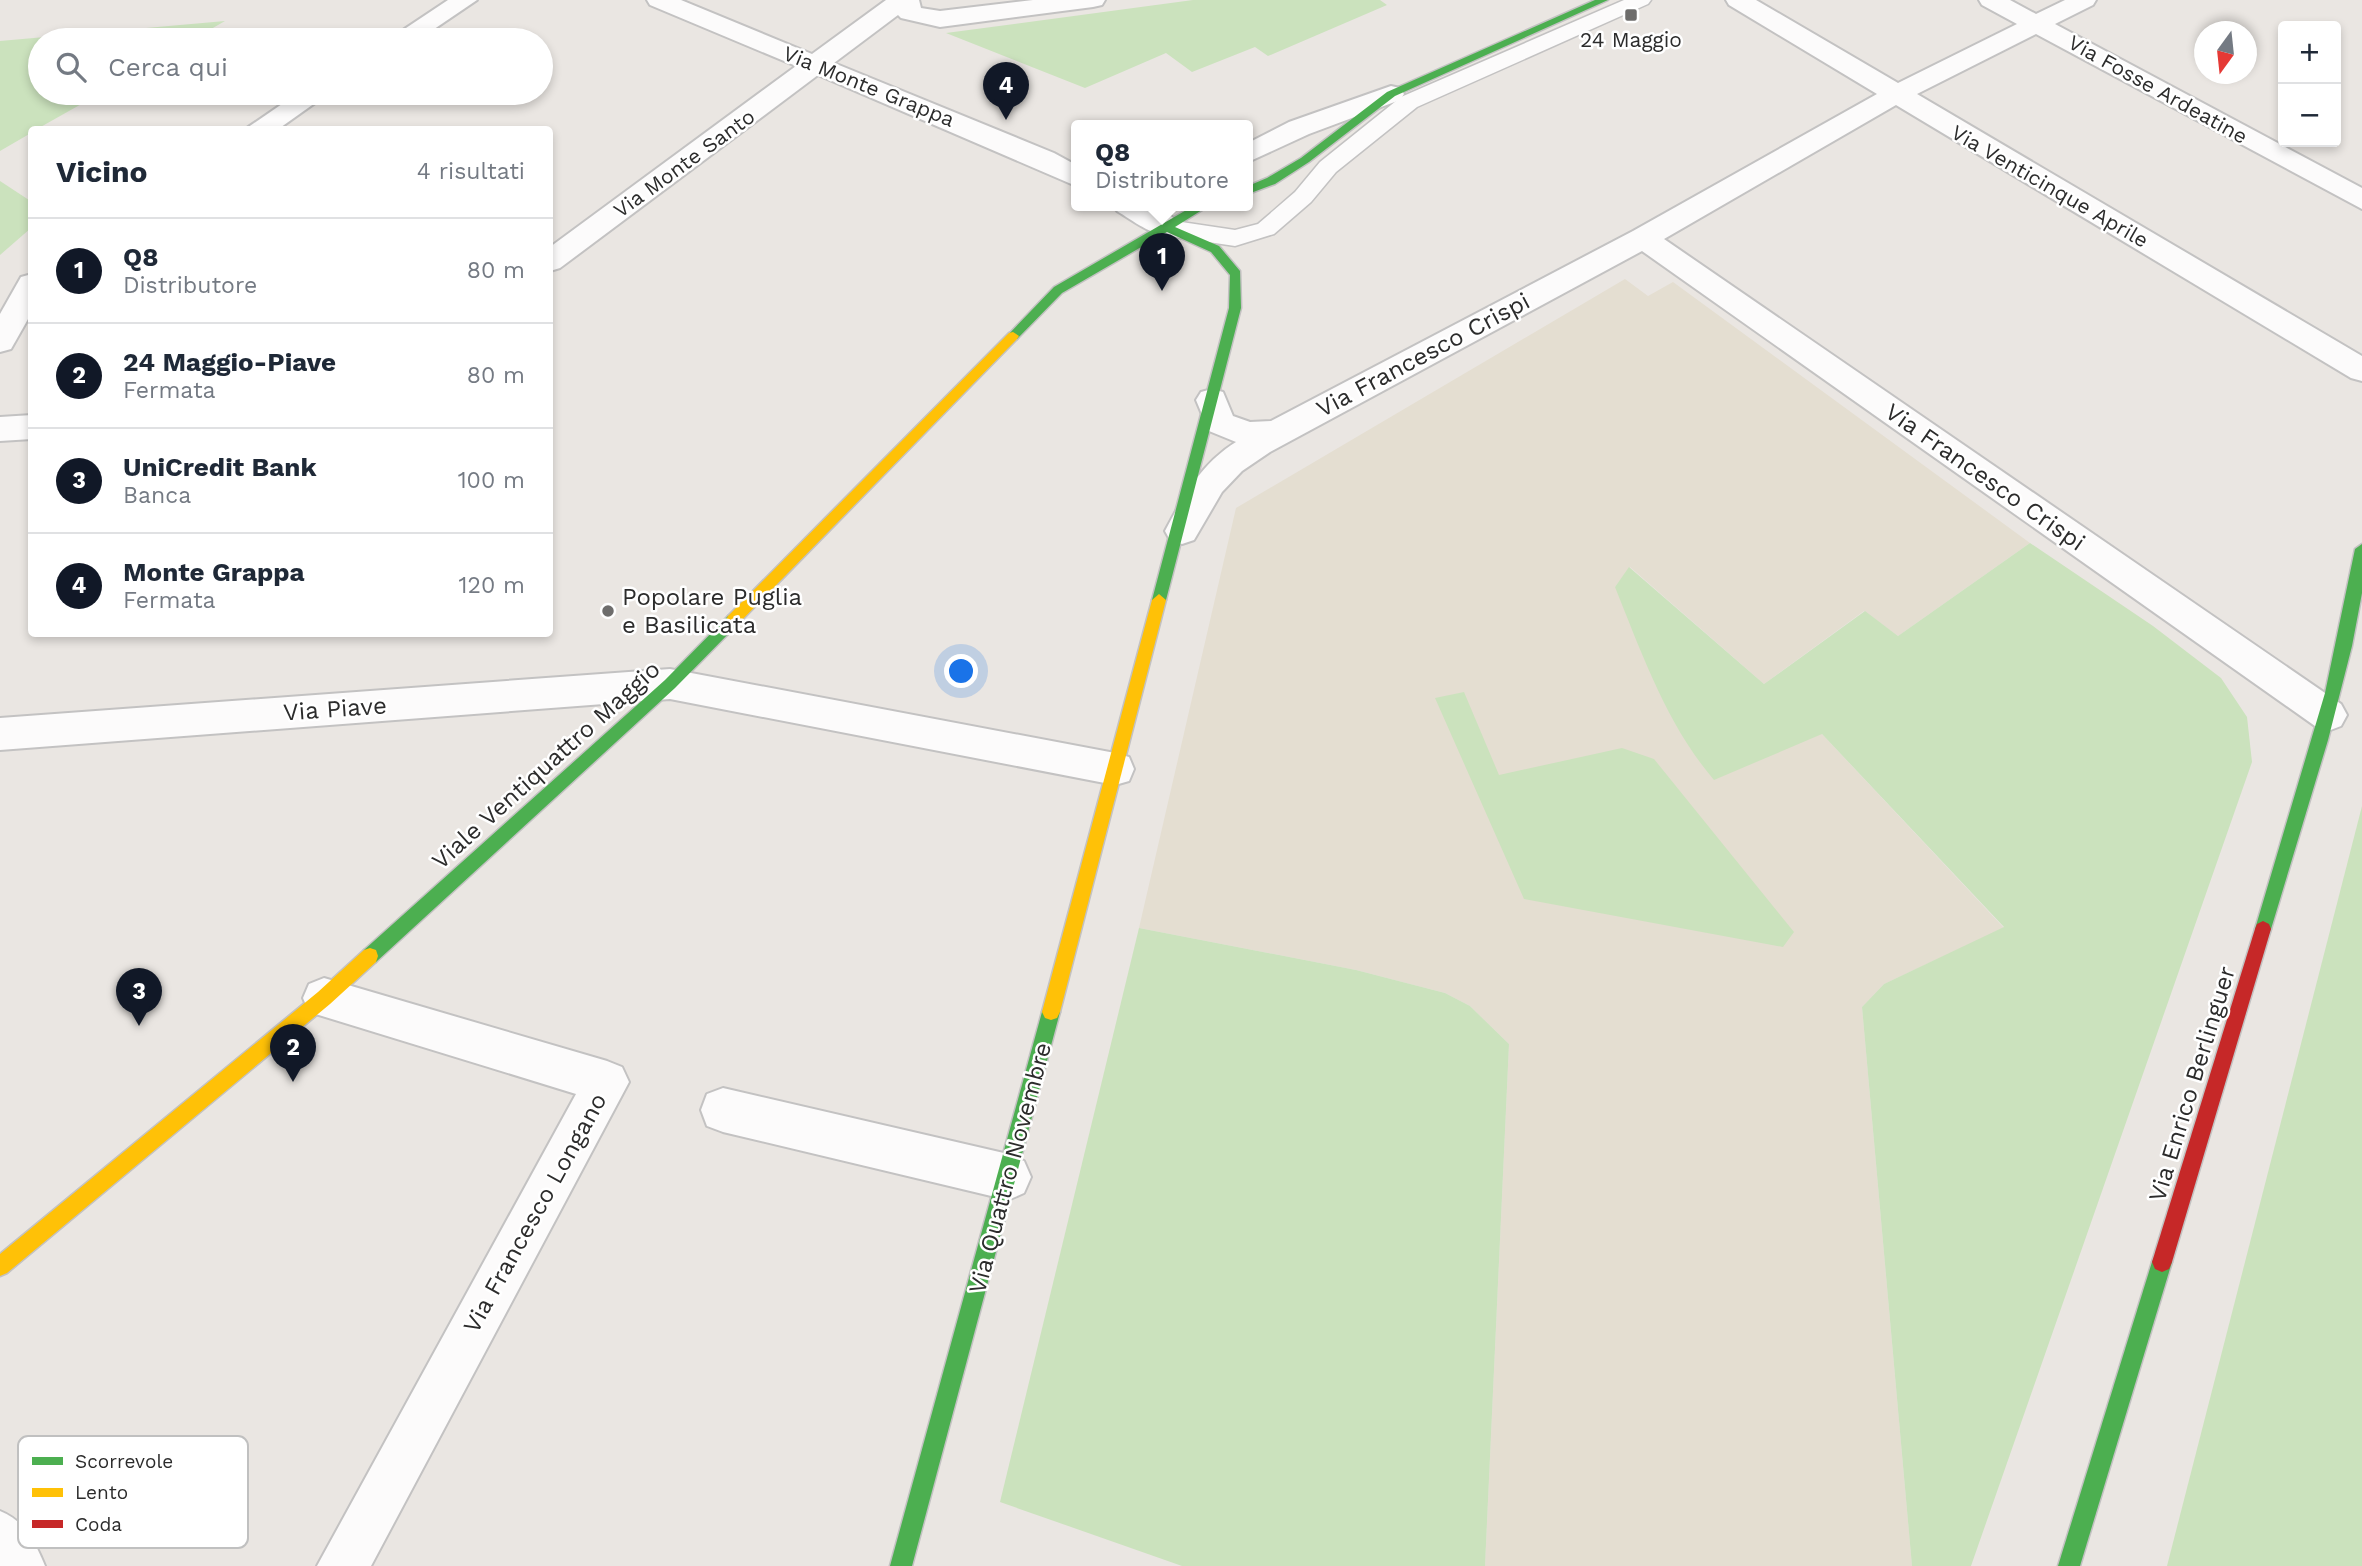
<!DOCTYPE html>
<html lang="it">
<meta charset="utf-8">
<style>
body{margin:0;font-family:"Work Sans",sans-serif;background:#f6f6f7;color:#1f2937}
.controls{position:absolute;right:21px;top:21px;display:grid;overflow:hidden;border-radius:7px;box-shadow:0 4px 10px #0003}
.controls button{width:63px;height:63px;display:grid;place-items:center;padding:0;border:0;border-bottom:2px solid #e0e1e3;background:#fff;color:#1f2937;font:35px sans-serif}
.compass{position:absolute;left:2194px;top:21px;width:63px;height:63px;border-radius:50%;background:#fff;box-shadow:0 4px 10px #0003;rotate:195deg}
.you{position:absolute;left:962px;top:672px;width:24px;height:24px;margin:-18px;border:5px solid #fff;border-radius:50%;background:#1a73e8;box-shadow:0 0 0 10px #1a73e833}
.badge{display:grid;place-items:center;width:46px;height:46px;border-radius:50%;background:#111827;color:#fff;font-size:23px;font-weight:700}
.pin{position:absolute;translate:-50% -58px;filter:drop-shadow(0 2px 4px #0008)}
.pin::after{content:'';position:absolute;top:37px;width:24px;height:21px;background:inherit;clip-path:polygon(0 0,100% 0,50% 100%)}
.popup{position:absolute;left:1071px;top:120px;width:182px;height:91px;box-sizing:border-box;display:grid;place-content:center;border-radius:7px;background:#fff;filter:drop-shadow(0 2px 5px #0005);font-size:23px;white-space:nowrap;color:#747a83}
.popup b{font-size:26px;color:#1f2937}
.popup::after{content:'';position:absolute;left:50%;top:100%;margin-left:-14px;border:14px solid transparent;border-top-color:#fff}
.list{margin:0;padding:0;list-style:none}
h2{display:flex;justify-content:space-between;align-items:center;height:91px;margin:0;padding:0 28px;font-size:30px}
h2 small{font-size:23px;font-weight:400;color:#747a83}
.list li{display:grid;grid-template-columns:46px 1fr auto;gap:21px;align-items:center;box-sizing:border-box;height:105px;padding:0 28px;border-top:2px solid #e0e1e3}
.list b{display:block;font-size:26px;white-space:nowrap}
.list p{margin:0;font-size:23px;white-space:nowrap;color:#747a83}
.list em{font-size:23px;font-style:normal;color:#747a83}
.icon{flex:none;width:38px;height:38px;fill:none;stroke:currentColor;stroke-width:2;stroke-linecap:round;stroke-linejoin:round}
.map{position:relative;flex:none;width:2362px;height:1566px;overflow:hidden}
.search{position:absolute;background:#fff;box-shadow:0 4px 10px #0003;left:28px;top:28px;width:525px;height:77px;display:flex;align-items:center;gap:18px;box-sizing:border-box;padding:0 24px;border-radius:38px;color:#747a83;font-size:26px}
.panel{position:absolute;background:#fff;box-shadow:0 4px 10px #0003;left:28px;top:126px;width:525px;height:511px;border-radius:7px}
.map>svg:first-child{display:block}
.education{fill:#e4ded1}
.green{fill:#cbe2bd}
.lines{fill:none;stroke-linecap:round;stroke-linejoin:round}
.lane-casing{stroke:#c3c2c2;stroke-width:3}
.street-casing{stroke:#c3c2c2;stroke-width:4}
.fast-casing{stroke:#c3c2c2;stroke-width:3}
.slow-casing{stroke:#c3c2c2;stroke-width:3}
.jam-casing{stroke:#c3c2c2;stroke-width:3}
.lane{fill:#fcfbfb;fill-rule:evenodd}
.street{fill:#fcfbfb;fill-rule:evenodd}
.fast{fill:#4caf50;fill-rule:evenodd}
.slow{fill:#ffc107;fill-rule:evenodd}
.jam{fill:#c62828;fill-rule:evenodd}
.poi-dot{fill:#6e6d6c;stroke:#fff;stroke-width:2.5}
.labels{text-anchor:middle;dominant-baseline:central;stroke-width:5;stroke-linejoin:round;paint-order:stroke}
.far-poi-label{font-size:21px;fill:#2c2c2c;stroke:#fff}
.far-street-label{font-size:21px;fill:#2c2c2c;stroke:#fff}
.street-label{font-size:24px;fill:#2c2c2c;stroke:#fff}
.poi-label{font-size:24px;fill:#2c2c2c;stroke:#fff;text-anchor:start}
.key{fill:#fff;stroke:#c0c0c0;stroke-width:2}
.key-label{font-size:19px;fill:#2c2c2c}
</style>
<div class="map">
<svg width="2362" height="1566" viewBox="0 0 2362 1566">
<rect width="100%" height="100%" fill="#eae6e2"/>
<path class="education" d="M1625 279 1648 296 1673 282 2030 543 1898 636 1864 611 1764 684 1630 567 1615 587 1822 734 2004 928 1884 984 1862 1007 1912 1566H1485L1509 1044 1470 1006 1445 993 1356 970 1139 928 1236 508Z"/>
<g class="green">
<path d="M1193 0H1380L1387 5 1268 56 1255 47 1192 72 1166 53 1085 88 946 33Z"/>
<path d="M225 21 192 40H40V93H101L37 129 32 130 31 133 0 151V41Z"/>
<path d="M0 181 32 202 31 228 0 255Z"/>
<path d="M2030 543 2153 626 2221 678 2247 717 2252 762 1971 1566H1912L1862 1007 1884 984 2004 927 1822 734 1714 780C1667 725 1642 654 1615 587L1629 567 1764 684 1865 611 1898 636Z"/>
<path d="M1464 692 1499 775 1622 748 1654 759 1794 932 1783 947 1524 899 1435 698Z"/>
<path d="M2362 806V1566H2167Z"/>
<path d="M1139 928 1356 970 1445 993 1470 1006 1509 1044 1485 1566H1182L1000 1502Z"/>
</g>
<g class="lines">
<g class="lane-casing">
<path id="lane" d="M1624 0H1651L1648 4 1417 107 1336 172 1311 202 1274 234 1235 246 1168 236 1160 233 1156 228 1160 223 1168 220 1235 230 1258 224 1295 192 1320 162 1401 97Z"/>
</g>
<g class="street-casing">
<g id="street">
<path d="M448 0H477L418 40H388Z"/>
<path d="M647 0H681L812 54 886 0H919L921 8 940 11 1033 0H1105L1102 5 1093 7 940 27 901 18 898 15 834 63 1054 153 1076 165V186L818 75 560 268 550 271V247L796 66 650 5Z"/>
<path d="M1726 0H1756L1898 83 2017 24 1982 5 1979 0H2010L2036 14 2065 0H2096L2093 5 2055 24 2362 188V209L2036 34 1917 94 2362 356V381L2351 378 1896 105 1664 239 2341 704 2347 715 2341 726 2328 731 2315 726 1642 251 1270 452 1242 471 1222 492 1194 540 1182 544 1170 540 1165 531C1184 495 1201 464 1236 442L1209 431 1196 400 1201 392 1212 389 1223 392 1233 416 1250 422 1271 421 1633 231 1877 94 1729 5Z"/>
<path d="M1391 86 1400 88 1404 94 1400 100 1309 134 1248 162V143L1289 122Z"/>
<path d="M298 93H329L277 130H244Z"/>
<path d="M1113 205C1138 205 1167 204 1182 228L1178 235C1157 240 1135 222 1117 211Z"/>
<path d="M32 274V312L11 349 0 352V314L21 277Z"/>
<path d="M32 415V439L0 441V417Z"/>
<path d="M670 669 1115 753 1129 757 1134 769 1129 781 1115 785 670 699 0 750V718Z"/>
<path d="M324 978 607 1061 622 1067 629 1082 371 1566H317L576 1094 309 1012 303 998 309 984Z"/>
<path d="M723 1088 1008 1154 1024 1161 1031 1177 1024 1193 1008 1200 723 1132 707 1126 701 1110 707 1094Z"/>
<path d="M0 1511C25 1521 35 1542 45 1566H0Z"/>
</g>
</g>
<g class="fast-casing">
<g id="fast">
<path d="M1595 0H1608L1395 96 1309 162 1275 184 1248 194V186L1267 178 1301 158 1387 92Z"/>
<path d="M1195 205H1210L1175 227 1219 246 1240 271 1241 308 1166 600 1159 606 1152 600 1229 308 1230 275 1211 252 1167 232 1062 293 1017 339H1009L1007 336 1054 287Z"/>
<path d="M2362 544V593L2352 646 2328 740 2271 929 2269 934 2263 937 2257 934 2255 929 2325 693 2355 549Z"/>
<path d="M733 614 738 616 740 620 738 624 675 688 376 962 370 964 364 962 362 956 364 950 665 680 728 616Z"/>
<path d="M1051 1004 1057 1006 1060 1012 912 1566H890L1042 1012 1045 1006Z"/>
<path d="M2162 1252 2169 1255 2172 1262 2080 1566H2058L2152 1262 2155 1255Z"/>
</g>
</g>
<g class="slow-casing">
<g id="slow">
<path d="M1013 332 1019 336 1017 339 738 624H728L726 620 728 616 1009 333Z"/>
<path d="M1159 594 1166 600 1060 1012 1057 1018 1051 1020 1045 1018 1042 1012 1152 600Z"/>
<path d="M370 948 376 950 378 956 376 962 330 1004 7 1273 0 1276V1254L318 992 364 950Z"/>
</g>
</g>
<g class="jam-casing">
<path id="jam" d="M2263 921 2269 924 2271 929 2172 1262 2169 1269 2162 1272 2155 1269 2152 1262 2255 929 2257 924Z"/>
</g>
<use href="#lane" class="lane"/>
<use href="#street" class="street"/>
<use href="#fast" class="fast"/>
<use href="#slow" class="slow"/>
<use href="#jam" class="jam"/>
</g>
<g class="poi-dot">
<rect x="1624" y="8" width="14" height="14" rx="3.5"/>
<circle cx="608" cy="611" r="7"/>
</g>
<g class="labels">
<g class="far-poi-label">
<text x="1631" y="39">24 Maggio</text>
</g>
<g class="far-street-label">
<text transform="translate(869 86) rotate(22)">Via Monte Grappa</text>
<text transform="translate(2158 89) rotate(29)">Via Fosse Ardeatine</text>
<text transform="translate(684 163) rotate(-36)">Via Monte Santo</text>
<text transform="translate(2050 186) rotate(30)">Via Venticinque Aprile</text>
</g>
<g class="street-label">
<text transform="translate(1423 355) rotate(-28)">Via Francesco Crispi</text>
<text transform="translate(1985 477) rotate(35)">Via Francesco Crispi</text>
<text transform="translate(335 709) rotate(-4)">Via Piave</text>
<text transform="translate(546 765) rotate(-42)">Viale Ventiquattro Maggio</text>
<text transform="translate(2192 1084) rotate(-73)">Via Enrico Berlinguer</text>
<text transform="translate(1010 1168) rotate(-75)">Via Quattro Novembre</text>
<text transform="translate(535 1213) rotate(-61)">Via Francesco Longano</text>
</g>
<g class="poi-label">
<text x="622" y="597">Popolare Puglia<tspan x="622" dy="28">e Basilicata</tspan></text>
</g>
</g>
<rect x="18" y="1436" width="230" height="112" rx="10" class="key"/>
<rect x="32" y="1457" width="31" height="8" fill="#4caf50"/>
<rect x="32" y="1488" width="31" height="9" fill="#ffc107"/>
<rect x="32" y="1520" width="31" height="8" fill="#c62828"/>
<g class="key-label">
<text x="75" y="1468">Scorrevole</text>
<text x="75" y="1499">Lento</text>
<text x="75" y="1531">Coda</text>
</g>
</svg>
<div class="controls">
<button>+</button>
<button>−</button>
</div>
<svg class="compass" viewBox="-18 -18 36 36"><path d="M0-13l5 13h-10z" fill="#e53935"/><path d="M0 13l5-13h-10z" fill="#747a83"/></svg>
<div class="you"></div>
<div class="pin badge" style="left:1162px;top:291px">1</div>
<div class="popup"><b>Q8</b>Distributore</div>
<div class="pin badge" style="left:293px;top:1082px">2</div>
<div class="pin badge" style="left:139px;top:1026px">3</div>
<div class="pin badge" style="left:1006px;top:120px">4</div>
<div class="search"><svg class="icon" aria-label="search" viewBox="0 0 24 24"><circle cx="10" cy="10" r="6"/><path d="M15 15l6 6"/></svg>Cerca qui</div>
<section class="panel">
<h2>Vicino<small>4 risultati</small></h2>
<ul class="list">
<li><span class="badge">1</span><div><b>Q8</b><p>Distributore</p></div><em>80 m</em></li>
<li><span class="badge">2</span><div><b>24 Maggio-Piave</b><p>Fermata</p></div><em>80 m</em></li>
<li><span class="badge">3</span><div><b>UniCredit Bank</b><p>Banca</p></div><em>100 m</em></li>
<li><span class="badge">4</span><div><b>Monte Grappa</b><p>Fermata</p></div><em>120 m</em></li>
</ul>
</section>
</div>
